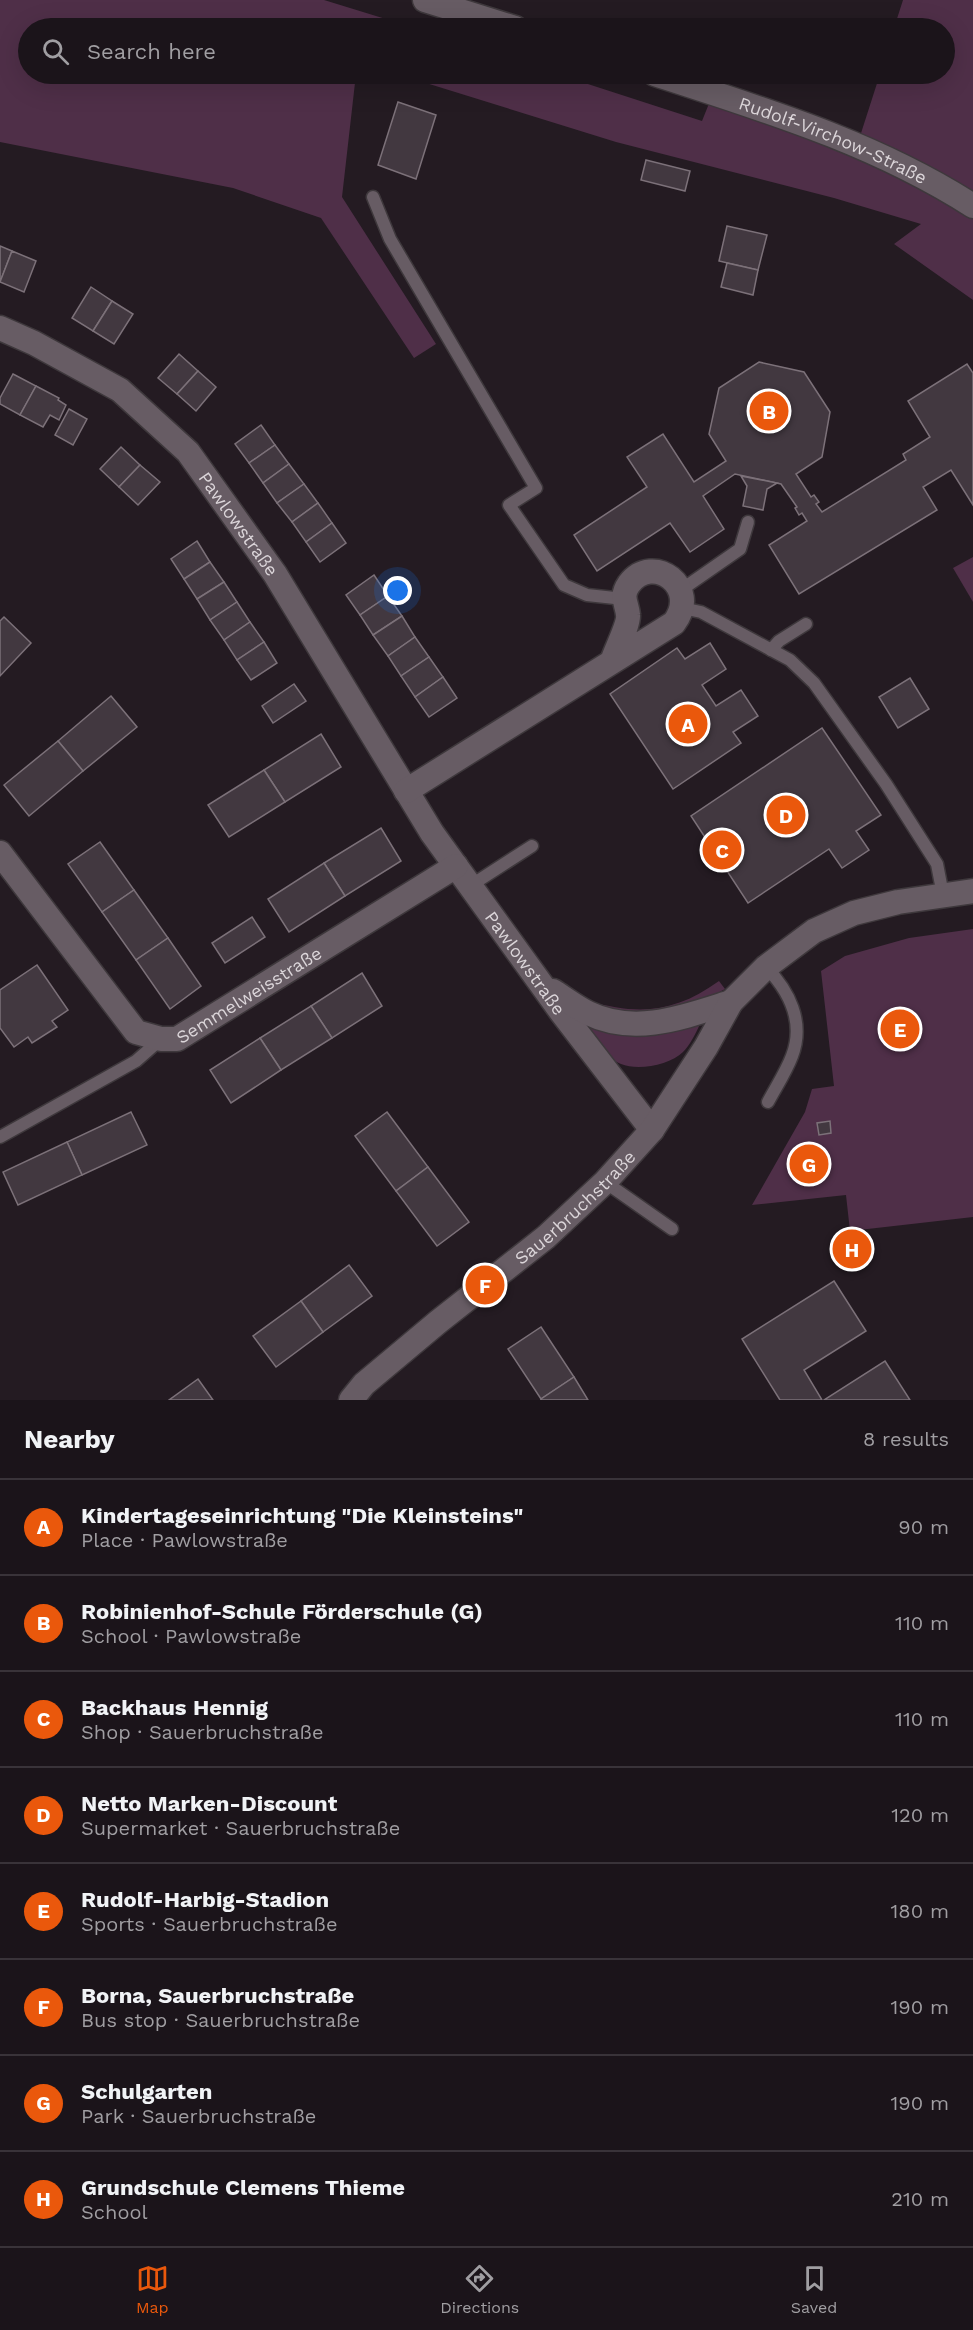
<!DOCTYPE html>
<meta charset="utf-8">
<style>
body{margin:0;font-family:"Work Sans",sans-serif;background:#282127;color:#f1f3f6}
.you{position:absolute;left:398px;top:591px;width:21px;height:21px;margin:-15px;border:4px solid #fff;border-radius:50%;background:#1a73e8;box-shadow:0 0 0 9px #1a73e833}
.badge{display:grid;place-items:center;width:39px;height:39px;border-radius:50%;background:#ea580c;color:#fff;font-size:20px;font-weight:700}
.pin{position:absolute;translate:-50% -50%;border:3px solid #fff;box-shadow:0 2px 6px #0006}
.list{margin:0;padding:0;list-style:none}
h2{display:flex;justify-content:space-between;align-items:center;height:78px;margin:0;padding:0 24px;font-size:26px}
h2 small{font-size:20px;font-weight:400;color:#a09ea2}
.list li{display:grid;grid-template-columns:39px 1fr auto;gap:18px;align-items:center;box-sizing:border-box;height:96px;padding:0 24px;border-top:2px solid #393339}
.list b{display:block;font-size:22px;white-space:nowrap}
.list p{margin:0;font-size:20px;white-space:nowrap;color:#a09ea2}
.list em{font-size:20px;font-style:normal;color:#a09ea2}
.icon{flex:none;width:33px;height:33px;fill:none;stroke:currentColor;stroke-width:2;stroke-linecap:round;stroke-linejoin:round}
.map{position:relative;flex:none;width:973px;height:1400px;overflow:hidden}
.search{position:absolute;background:#1b141a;box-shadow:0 6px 24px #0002;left:18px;right:18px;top:18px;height:66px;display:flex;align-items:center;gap:15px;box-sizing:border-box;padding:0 21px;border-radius:33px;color:#a09ea2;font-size:22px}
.sheet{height:846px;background:#1b141a}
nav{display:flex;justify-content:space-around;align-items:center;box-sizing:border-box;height:84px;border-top:2px solid #393339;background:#1b141a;font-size:16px;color:#a09ea2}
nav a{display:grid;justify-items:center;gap:3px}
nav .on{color:#ea580c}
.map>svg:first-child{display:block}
.green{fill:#4f2f48}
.building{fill:#423840;stroke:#7c7179;stroke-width:1.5}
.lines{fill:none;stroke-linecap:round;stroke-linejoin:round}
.service-casing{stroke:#3e383c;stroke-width:15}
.minor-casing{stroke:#3e383c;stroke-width:27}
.service{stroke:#675c64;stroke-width:12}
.minor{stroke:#675c64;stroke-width:24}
.labels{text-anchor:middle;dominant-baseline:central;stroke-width:6;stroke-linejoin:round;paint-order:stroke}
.street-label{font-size:18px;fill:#dbd5d9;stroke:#1a1218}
</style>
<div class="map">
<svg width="973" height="1400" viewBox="0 0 973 1400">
<rect width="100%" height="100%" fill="#241b22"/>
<g class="green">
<path d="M0 0H324L415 28H28V74H356L342 197 436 344 414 358 321 218 233 188 0 142Z"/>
<path d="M903 0H973V300L894 244 921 224 834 198 616 142 397 74H557L702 121 710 101 854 155 880 74H944V28H894Z"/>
<path d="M973 557V602L953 568Z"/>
<path d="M973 929V1217L850 1231 846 1195 752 1205 805 1112 812 1089 834 1086 821 971 845 956 909 938Z"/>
<path d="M719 981 725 989 701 1002 624 1016 589 1001C640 1016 676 1012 719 981Z"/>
<path d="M587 1022 700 1024C696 1033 690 1045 683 1052 670 1065 638 1071 621 1064 606 1058 596 1040 585 1028Z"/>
</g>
<g class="building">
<path d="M398 102 436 115 416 179 378 165Z"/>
<path d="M646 160 690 171 685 191 641 180Z"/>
<path d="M727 226 767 235 758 270 719 261Z"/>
<path d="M0 246 12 251 0 282Z"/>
<path d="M12 251 36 261 24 292 0 282Z"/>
<path d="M727 263 758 270 753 295 721 287Z"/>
<path d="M91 287 112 301 93 331 72 318Z"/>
<path d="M112 301 133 314 114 344 93 331Z"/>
<path d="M179 354 198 371 177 394 158 378Z"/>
<path d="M759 362 804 372 830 412 822 457 796 474 811 497 814 495 819 502 816 504 822 512 906 460 903 454 930 437 908 401 967 364 973 373V505L951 470 923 487 937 510 799 594 769 545 807 521 802 513 799 515 795 508 797 507 781 484 735 474 703 496 724 529 690 552 670 523 597 571 574 535 647 487 627 457 663 434 694 482 726 461 709 434 719 388Z"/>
<path d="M198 371 216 387 196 411 177 394Z"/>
<path d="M13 374 36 386 20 415 0 404V398Z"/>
<path d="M36 386 59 398 58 400 66 405 59 420 50 415 43 427 20 415Z"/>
<path d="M69 409 87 419 73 445 55 435Z"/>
<path d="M261 425 275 445 249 463 235 444Z"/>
<path d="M275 445 289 464 263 483 249 463Z"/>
<path d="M121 447 140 465 119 487 100 469Z"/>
<path d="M289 464 304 484 277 503 263 483Z"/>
<path d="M140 465 160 482 138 505 119 487Z"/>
<path d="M741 476 777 483 767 489 763 510 743 506 747 486Z"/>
<path d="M304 484 318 503 292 522 277 503Z"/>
<path d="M318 503 332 523 306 542 292 522Z"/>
<path d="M332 523 346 543 320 562 306 542Z"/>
<path d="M197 541 210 562 184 579 171 559Z"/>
<path d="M210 562 224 582 197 599 184 579Z"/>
<path d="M374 575 388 596 360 615 346 595Z"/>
<path d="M224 582 237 602 210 620 197 599Z"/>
<path d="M388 596 402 616 373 635 360 615Z"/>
<path d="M237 602 250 622 224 640 210 620Z"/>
<path d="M402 616 415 637 388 656 373 635Z"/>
<path d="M4 617 31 643 0 676V621Z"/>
<path d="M250 622 264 642 237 660 224 640Z"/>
<path d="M415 637 429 657 401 676 388 656Z"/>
<path d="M264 642 277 663 251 680 237 660Z"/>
<path d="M710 643 726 669 702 685 716 706 741 690 758 716 733 732 741 743 673 789 610 694 677 648 685 659Z"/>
<path d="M429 657 443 677 415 697 401 676Z"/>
<path d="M443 677 457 698 429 717 415 697Z"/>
<path d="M910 678 929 709 898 728 879 697Z"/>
<path d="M294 684 306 701 273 723 262 706Z"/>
<path d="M111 696 137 727 83 771 58 741Z"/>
<path d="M822 728 881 815 856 831 869 850 842 868 829 849 748 903 691 816Z"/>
<path d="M321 734 341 767 285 802 264 770Z"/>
<path d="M58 741 83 771 29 816 4 785Z"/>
<path d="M264 770 285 802 229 837 208 805Z"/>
<path d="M381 828 401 861 345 896 324 863Z"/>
<path d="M100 842 134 890 102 912 68 864Z"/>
<path d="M324 863 345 896 289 932 268 899Z"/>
<path d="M134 890 168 938 136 960 102 912Z"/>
<path d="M252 917 265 937 225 963 212 943Z"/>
<path d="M168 938 201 986 170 1009 136 960Z"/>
<path d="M37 965 68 1010 52 1021 57 1027 32 1043 28 1037 14 1047 0 1028V990Z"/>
<path d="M362 973 382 1006 332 1038 311 1006Z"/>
<path d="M311 1006 332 1038 281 1070 260 1038Z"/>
<path d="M260 1038 281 1070 231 1103 210 1070Z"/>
<path d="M131 1112 147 1145 82 1175 67 1142Z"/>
<path d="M387 1112 428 1167 396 1191 355 1136Z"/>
<path d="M830 1121 831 1133 819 1135 817 1123Z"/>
<path d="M67 1142 82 1175 18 1205 3 1172Z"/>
<path d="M428 1167 469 1222 437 1246 396 1191Z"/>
<path d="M349 1265 372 1296 323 1332 301 1301Z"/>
<path d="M834 1281 866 1331 804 1370 822 1400H780L742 1339Z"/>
<path d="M301 1301 323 1332 276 1367 253 1336Z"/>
<path d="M541 1327 574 1377 541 1399 508 1349Z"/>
<path d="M885 1361 910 1400H824Z"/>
<path d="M574 1377 588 1400H541V1399Z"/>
<path d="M198 1379 213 1400H169Z"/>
</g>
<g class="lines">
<g class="service-casing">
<g id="service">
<path d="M373 197 390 239 536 488 509 505 564 585 587 595 624 599"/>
<path d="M681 590 740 549 748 522"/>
<path d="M682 608 701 612 790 660 814 683 886 784 937 864 943 895"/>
<path d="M771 650 779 641 806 624"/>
<path d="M470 886 532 846"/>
<path d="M766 967C789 991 805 1022 792 1056 786 1072 776 1087 768 1102"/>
<path d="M0 1137 136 1061 161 1039"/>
<path d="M605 1182 672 1229"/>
</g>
</g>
<g class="minor-casing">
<g id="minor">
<path d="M425 0 515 28"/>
<path id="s1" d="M655 74C765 110 875 143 973 206"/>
<path id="s2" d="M0 328 34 343 120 390 188 452 275 574 432 833 562 1013 652 1130"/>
<path d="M406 791 674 623C701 587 653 552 629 584 620 597 627 603 628 615 629 624 616 650 613 659"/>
<path id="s3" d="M0 853 136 1032 161 1039H177L456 866"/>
<path d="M553 991C564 998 576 1007 588 1013 635 1036 684 1017 731 1002"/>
<path id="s4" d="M351 1400 364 1384 438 1322 546 1237 605 1182 652 1130 706 1047 731 1002 766 967 814 931 854 913 898 902 973 891"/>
</g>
</g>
<use href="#service" class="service"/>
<use href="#minor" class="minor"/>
</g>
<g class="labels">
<g class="street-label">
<text stroke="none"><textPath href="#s1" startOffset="190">Rudolf-Virchow-Straße</textPath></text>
<text stroke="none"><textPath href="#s2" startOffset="315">Pawlowstraße</textPath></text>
<text stroke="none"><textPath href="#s2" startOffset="840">Pawlowstraße</textPath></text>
<text stroke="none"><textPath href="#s3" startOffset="351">Semmelweisstraße</textPath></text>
<text stroke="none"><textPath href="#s4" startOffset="296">Sauerbruchstraße</textPath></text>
</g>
</g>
</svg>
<div class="you"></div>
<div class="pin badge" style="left:688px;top:724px">A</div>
<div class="pin badge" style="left:769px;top:411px">B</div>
<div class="pin badge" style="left:722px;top:850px">C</div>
<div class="pin badge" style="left:786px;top:815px">D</div>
<div class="pin badge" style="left:900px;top:1029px">E</div>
<div class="pin badge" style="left:485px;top:1285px">F</div>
<div class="pin badge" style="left:809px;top:1164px">G</div>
<div class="pin badge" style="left:852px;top:1249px">H</div>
<div class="search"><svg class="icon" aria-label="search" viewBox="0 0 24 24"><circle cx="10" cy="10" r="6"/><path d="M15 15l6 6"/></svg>Search here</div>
</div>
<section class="sheet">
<h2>Nearby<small>8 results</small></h2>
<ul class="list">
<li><span class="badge">A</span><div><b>Kindertageseinrichtung &quot;Die Kleinsteins&quot;</b><p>Place · Pawlowstraße</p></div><em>90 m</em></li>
<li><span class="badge">B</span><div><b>Robinienhof-Schule Förderschule (G)</b><p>School · Pawlowstraße</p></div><em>110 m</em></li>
<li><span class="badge">C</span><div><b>Backhaus Hennig</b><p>Shop · Sauerbruchstraße</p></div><em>110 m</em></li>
<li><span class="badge">D</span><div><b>Netto Marken-Discount</b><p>Supermarket · Sauerbruchstraße</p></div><em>120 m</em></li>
<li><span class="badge">E</span><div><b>Rudolf-Harbig-Stadion</b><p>Sports · Sauerbruchstraße</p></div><em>180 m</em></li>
<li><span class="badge">F</span><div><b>Borna, Sauerbruchstraße</b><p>Bus stop · Sauerbruchstraße</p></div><em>190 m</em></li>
<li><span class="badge">G</span><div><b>Schulgarten</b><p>Park · Sauerbruchstraße</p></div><em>190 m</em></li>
<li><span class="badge">H</span><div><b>Grundschule Clemens Thieme</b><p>School</p></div><em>210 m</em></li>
</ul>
</section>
<nav>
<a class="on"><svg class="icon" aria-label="map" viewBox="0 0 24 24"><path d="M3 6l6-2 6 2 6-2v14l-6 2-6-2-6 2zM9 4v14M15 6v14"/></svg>Map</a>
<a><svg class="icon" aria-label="directions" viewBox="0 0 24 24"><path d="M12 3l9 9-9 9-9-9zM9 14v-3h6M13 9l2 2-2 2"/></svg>Directions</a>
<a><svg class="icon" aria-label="saved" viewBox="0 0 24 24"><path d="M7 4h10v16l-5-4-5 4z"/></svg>Saved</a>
</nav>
